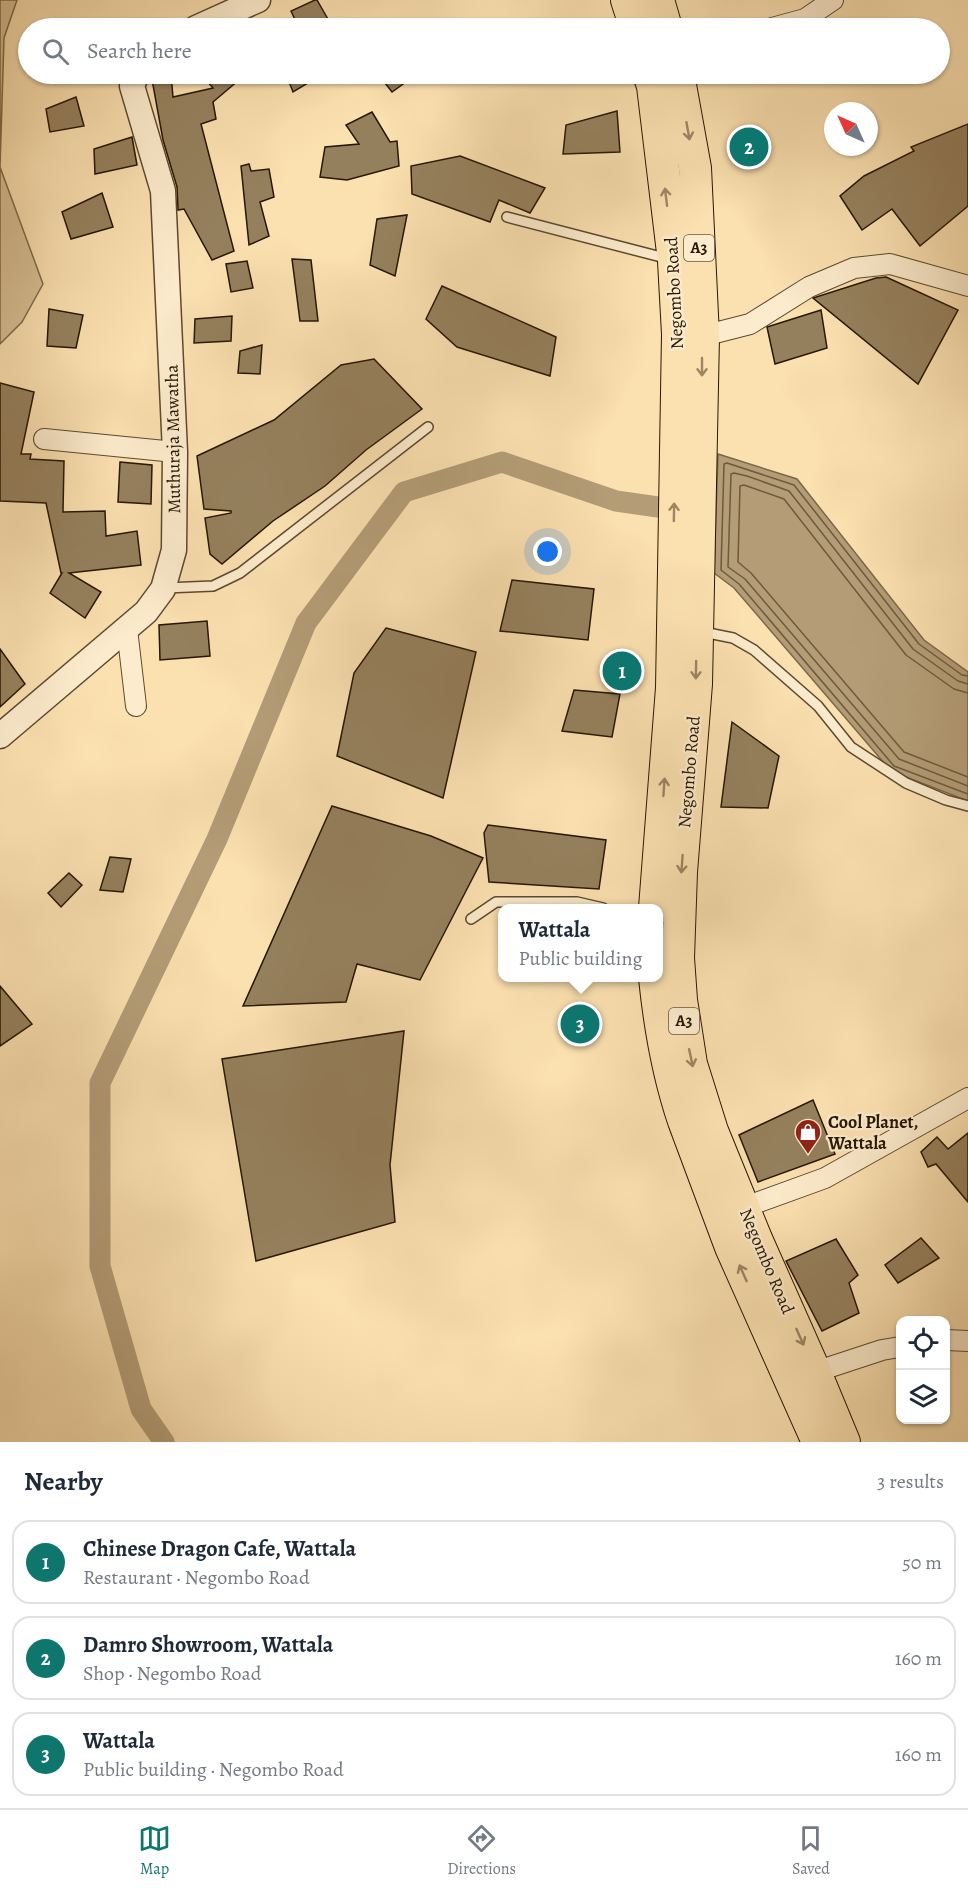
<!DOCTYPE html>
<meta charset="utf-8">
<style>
body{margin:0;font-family:Alegreya,serif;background:#f2f2f3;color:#1f2937}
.controls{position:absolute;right:18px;bottom:18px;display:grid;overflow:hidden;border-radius:12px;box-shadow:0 2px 4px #0004}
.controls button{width:54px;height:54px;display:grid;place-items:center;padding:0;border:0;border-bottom:2px solid #e0e1e3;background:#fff;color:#1f2937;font:30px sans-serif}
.compass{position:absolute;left:824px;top:102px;width:54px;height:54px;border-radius:50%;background:#fff;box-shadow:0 2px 4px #0004;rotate:315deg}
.you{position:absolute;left:548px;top:552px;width:21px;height:21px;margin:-15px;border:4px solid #fff;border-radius:50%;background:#1a73e8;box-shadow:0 0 0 9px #1a73e833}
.badge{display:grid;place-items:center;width:39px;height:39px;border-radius:50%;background:#0f766e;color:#fff;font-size:20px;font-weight:700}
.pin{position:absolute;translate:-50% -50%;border:3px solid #fff;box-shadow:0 2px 6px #0006}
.popup{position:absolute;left:498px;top:904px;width:165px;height:78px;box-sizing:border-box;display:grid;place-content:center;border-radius:12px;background:#fff;filter:drop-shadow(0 2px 4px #0005);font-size:20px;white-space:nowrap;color:#747a83}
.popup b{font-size:22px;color:#1f2937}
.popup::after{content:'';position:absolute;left:50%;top:100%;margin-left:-12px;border:12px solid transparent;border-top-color:#fff}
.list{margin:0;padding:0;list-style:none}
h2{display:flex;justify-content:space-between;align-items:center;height:78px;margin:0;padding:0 24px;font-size:26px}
h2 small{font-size:20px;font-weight:400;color:#747a83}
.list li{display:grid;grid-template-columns:39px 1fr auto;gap:18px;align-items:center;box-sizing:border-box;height:84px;margin:0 12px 12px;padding:0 12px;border:2px solid #e0e1e3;border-radius:18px}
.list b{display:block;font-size:22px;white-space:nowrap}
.list p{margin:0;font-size:20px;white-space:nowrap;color:#747a83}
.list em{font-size:20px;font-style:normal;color:#747a83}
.icon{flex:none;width:33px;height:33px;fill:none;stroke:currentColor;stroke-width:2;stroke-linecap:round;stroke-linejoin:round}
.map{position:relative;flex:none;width:968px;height:1442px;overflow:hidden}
.search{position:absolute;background:#fff;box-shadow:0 2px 4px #0004;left:18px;right:18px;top:18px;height:66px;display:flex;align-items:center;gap:15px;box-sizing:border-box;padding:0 21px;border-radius:33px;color:#747a83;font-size:22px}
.sheet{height:366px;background:#fff}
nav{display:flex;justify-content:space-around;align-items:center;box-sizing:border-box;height:84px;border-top:2px solid #e0e1e3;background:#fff;font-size:16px;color:#747a83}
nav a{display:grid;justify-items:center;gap:3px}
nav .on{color:#0f766e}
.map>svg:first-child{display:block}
.green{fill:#d7be93;stroke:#7f6a4c;stroke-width:1.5}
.water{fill:#b39c76;stroke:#7b6748;stroke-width:1.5}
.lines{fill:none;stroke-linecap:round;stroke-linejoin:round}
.shore{stroke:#6d5a3d;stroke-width:1.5}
.canal{stroke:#b39c76;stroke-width:21}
.building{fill:#95805d;stroke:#271704;stroke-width:1.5}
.service-casing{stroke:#5c492f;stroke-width:12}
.minor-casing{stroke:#5c492f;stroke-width:22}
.tertiary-casing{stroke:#5c492f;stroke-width:27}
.trunk-casing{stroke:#271704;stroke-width:34}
.service{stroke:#fcebcc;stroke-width:9}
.minor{stroke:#fcebcc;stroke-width:20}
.tertiary{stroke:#fcebcc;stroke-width:24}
.trunk{stroke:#fbe0b0;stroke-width:32}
.oneway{stroke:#9c8663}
.labels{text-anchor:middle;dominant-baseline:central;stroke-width:4.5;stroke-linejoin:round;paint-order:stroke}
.shield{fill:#fcebcc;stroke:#675740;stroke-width:1.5}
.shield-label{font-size:16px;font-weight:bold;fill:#271704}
.street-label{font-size:18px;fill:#271704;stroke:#fcebcc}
.poi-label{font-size:18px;font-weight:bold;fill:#271704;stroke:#fcebcc;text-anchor:start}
</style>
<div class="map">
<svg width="968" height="1442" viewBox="0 0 968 1442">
<rect width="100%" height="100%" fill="#fbe0b0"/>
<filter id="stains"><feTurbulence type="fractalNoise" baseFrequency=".00333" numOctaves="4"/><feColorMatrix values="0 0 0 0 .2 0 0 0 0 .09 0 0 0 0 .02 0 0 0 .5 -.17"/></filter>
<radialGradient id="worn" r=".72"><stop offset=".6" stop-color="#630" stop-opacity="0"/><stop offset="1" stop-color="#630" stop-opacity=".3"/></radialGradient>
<path class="green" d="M0 0H17L4 38 0 167 43 284 22 322 0 344Z"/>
<path class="water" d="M718 454 797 479 924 640 968 672V801L891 771 734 588 714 573Z"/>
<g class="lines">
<g class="shore">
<path d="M968 676 962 675 919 644 794 485 727 463 724 464 721 570 739 584 894 766 968 794"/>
<path d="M968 684 958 681 913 649 789 491 747 476 734 473 731 474 728 567 745 579 899 759 968 786"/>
<path d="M968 693 954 689 906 655 784 499 744 485 740 486 738 562 751 573 904 752 968 777"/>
</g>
<path class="canal" d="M164 1442 141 1409 100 1266V1083L217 839 306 623 404 492 502 462 616 501 686 511"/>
</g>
<g class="building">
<path d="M315 0H317L333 28H299L291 11Z"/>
<path d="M151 74H171L173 97 213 88 201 74H246L213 102 216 119 201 124 234 251 212 260 184 209 178 210 177 187 163 140Z"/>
<path d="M286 74H323L293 92Z"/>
<path d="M378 74H417L392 92Z"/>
<path d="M76 97 84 126 50 132 46 109Z"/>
<path d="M617 111 620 152 563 154 566 125Z"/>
<path d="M372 112 390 142 397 141 399 166 347 180 320 177 325 147 359 144 346 125Z"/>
<path d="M968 124V206L920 246 892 209 862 230 840 196 864 176 914 151 911 147Z"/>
<path d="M132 137 137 165 95 174 94 149Z"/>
<path d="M460 156 545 188 530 213 499 200 490 222 412 194 411 166Z"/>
<path d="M249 164 251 171 269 169 274 197 260 202 269 236 249 245 241 166Z"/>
<path d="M102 193 113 227 71 239 62 212Z"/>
<path d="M407 215 395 276 370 265 377 219Z"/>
<path d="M292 259 311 260 318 321H300Z"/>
<path d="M247 261 253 288 231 292 226 264Z"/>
<path d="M886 277 958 310 918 384 813 298 876 278Z"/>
<path d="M442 286 556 337 550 376 457 347 426 319Z"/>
<path d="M49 309 83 315 76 348 47 346Z"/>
<path d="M821 310 827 348 775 364 767 327Z"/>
<path d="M232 316 231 341 194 343 195 319Z"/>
<path d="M262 345 260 374 238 373 240 351Z"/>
<path d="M374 359 422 409 366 450 325 486 273 521 222 564 210 554 205 518 231 513V511L204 509 197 456 274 420 341 365Z"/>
<path d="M0 383 34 392 21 454H31L30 459 64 461 63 512 105 511 106 536 137 531 141 565 69 573 101 592 85 618 50 593 62 573H61L46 503 0 501Z"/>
<path d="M120 462 152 465 151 504 118 502Z"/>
<path d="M512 580 594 589 588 640 500 631Z"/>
<path d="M207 621 210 656 160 660 159 625Z"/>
<path d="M386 628 476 652 443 798 337 756 354 673Z"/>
<path d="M0 649 25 684 0 707Z"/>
<path d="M574 690 620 694 612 737 562 731Z"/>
<path d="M732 722 779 756 768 808 721 807Z"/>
<path d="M332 806 431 836 483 858 420 980 357 964 346 1002 243 1006Z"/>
<path d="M488 825 606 840 599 889 489 882 484 833Z"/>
<path d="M110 857 131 859 123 892 100 890Z"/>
<path d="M69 873 82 885 61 907 48 893Z"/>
<path d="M0 986 32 1024 0 1046Z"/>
<path d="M404 1031 390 1165 395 1222 256 1261 222 1059Z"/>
<path d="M813 1100 835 1154 758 1182 739 1135Z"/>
<path d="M968 1133V1202L936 1164 928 1167 921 1152 937 1137 948 1149Z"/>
<path d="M921 1238 939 1258 898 1283 885 1265Z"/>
<path d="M836 1239 858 1275 849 1283 859 1313 822 1331 786 1261Z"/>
</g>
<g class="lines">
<g class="service-casing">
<g id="service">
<path d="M507 217 669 259"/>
<path d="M165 588 213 586 240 573 428 427"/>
<path d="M703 632 733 638 754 650 818 706 851 747 906 783 946 800 968 806"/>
<path d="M471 919 496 902H577L603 908"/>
</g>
</g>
<g class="minor-casing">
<g id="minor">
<path d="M772 28 805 19 833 0"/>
<path d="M703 336 750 324 809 287 854 268 890 264 968 286"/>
<path d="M44 439 175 452"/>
<path d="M127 629 136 706"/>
<path d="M734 1211 825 1178 968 1098"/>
<path d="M946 1340 968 1341"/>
<path d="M815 1372 882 1350 900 1347"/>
</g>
</g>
<g class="tertiary-casing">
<g id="tertiary">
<path d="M196 28 258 0"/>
<path d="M0 736 146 612 163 589 174 550 175 452 163 191 132 86 137 74"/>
</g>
</g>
<g class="trunk-casing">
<g id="trunk">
<path d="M627 0 636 28"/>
<path d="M658 0 666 28"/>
<path d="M649 74 653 86 674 261 678 334 672 688 655 908"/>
<path d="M678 74 695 168 703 336 696 684 681 872 678 958 681 1000 691 1064 712 1131 756 1239 815 1372 844 1442"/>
<path d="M655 978C660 1027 668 1074 684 1121L731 1247 818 1442"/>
</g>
</g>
<use href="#service" class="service"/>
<use href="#minor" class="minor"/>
<use href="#tertiary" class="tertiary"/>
<use href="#trunk" class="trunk"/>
</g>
<defs><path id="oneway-shaft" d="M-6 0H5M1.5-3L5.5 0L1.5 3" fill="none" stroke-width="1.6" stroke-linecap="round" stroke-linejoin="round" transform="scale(1.5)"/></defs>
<g class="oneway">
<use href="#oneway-shaft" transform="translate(688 131) rotate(80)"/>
<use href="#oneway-shaft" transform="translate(666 197) rotate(-97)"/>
<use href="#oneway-shaft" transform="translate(702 367) rotate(90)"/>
<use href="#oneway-shaft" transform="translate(674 512) rotate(-89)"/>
<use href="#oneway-shaft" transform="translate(696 670) rotate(91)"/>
<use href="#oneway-shaft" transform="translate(664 787) rotate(-86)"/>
<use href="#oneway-shaft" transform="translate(682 864) rotate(94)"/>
<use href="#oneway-shaft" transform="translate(691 1058) rotate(78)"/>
<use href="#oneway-shaft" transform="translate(743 1273) rotate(-114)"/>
<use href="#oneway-shaft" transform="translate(800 1337) rotate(66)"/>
</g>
<defs>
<g id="shop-pin" transform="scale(1.35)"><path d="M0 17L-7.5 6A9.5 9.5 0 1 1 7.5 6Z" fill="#8f2418" stroke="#fcebcc"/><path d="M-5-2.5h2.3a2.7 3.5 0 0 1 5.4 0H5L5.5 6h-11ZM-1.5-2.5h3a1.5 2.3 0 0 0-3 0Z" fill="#fff"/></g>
</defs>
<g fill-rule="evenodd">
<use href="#shop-pin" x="808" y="1132"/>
</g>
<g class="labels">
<g class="shield">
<rect x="684" y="235" width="30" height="26" rx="4.5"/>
<rect x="669" y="1008" width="30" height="26" rx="4.5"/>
</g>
<g class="shield-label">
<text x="699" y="248">A3</text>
<text x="684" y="1021">A3</text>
</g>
<g class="street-label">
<text transform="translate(674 293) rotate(-93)">Negombo Road</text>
<text transform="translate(173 439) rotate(-91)">Muthuraja Mawatha</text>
<text transform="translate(689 772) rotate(-85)">Negombo Road</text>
<text transform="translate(767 1261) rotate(67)">Negombo Road</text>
</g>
<g class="poi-label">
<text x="828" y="1122">Cool Planet,<tspan x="828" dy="21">Wattala</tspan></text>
</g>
</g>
<rect width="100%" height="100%" filter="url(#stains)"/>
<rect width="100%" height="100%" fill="url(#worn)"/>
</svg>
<div class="controls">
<button><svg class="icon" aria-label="locate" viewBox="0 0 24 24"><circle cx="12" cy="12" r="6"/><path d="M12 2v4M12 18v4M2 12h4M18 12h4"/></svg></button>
<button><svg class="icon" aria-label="layers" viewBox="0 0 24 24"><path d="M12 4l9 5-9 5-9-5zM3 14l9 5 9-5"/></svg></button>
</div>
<svg class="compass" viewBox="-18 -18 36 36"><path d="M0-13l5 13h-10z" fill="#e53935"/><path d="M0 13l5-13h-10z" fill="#747a83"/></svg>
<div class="you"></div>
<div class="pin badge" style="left:622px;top:671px">1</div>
<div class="pin badge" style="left:749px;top:147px">2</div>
<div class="pin badge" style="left:580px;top:1024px">3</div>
<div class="popup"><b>Wattala</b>Public building</div>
<div class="search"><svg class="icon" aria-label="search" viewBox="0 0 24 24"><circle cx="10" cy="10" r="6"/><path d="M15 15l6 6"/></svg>Search here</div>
</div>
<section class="sheet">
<h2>Nearby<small>3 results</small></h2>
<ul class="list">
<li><span class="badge">1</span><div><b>Chinese Dragon Cafe, Wattala</b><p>Restaurant · Negombo Road</p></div><em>50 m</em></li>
<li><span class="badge">2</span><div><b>Damro Showroom, Wattala</b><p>Shop · Negombo Road</p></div><em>160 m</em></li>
<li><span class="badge">3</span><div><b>Wattala</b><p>Public building · Negombo Road</p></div><em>160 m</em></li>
</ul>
</section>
<nav>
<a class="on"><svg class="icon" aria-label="map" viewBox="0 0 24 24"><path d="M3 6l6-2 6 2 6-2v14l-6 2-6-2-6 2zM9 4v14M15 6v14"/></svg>Map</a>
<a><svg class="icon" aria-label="directions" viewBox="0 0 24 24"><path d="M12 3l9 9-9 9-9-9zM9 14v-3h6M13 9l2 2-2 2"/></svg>Directions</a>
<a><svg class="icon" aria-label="saved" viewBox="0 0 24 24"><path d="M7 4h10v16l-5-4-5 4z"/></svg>Saved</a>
</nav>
